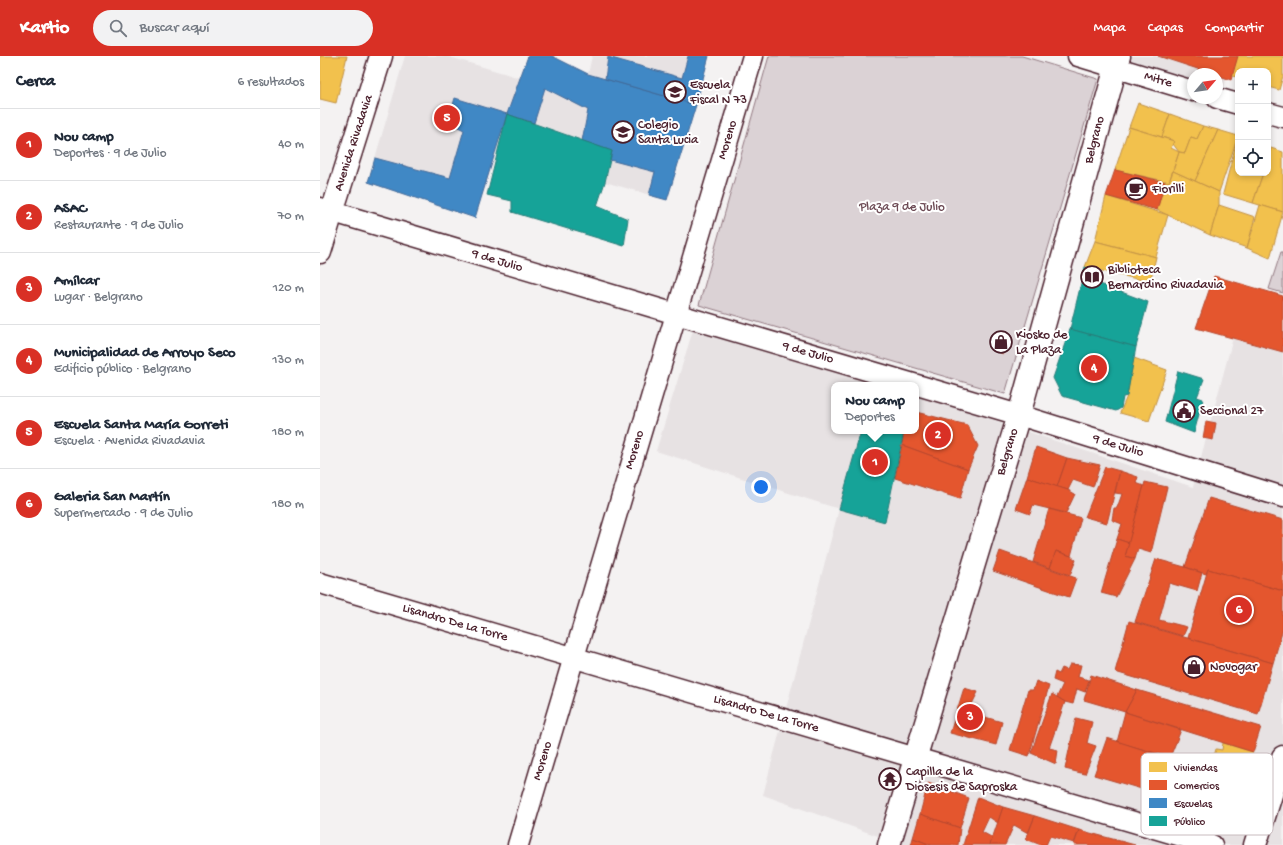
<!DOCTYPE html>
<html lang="es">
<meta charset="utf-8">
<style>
body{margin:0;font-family:"Gochi Hand",sans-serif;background:#f2f2f3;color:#1f2937}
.controls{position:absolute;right:12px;top:12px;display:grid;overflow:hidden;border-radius:8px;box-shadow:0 2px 6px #0003}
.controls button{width:36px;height:36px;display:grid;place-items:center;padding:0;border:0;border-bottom:1px solid #e0e1e3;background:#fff;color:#1f2937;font:20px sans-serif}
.compass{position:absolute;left:867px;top:12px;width:36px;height:36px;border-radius:50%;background:#fff;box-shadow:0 2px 6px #0003;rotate:61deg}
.you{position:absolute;left:441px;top:431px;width:14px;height:14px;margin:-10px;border:3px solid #fff;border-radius:50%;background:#1a73e8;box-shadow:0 0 0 6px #1a73e833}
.badge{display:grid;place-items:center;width:26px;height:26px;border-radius:50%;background:#d93025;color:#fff;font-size:13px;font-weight:700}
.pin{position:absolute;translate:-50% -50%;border:2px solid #fff;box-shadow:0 1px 4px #0006}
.popup{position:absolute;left:511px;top:326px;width:88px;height:52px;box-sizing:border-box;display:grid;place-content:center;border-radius:8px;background:#fff;filter:drop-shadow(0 1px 3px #0005);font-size:13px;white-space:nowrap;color:#747a83}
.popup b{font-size:15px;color:#1f2937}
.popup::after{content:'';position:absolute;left:50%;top:100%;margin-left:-8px;border:8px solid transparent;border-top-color:#fff}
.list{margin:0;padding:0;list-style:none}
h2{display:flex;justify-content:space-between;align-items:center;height:52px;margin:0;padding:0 16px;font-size:17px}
h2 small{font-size:13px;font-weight:400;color:#747a83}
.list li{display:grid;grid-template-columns:26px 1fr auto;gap:12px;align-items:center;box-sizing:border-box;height:72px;padding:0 16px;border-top:1px solid #e0e1e3}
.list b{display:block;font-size:15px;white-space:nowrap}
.list p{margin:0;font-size:13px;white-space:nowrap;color:#747a83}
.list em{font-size:13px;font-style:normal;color:#747a83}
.icon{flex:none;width:22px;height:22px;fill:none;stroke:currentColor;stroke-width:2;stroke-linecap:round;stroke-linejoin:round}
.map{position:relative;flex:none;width:963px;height:789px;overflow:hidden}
header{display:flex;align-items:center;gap:24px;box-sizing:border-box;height:56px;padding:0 20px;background:#d93025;color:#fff}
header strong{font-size:19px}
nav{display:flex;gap:22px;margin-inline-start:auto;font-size:14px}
.search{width:280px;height:36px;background:#f2f2f3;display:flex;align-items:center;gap:10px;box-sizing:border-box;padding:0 14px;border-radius:22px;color:#747a83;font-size:15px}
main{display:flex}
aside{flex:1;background:#fff}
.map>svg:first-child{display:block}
.built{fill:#e7e2e3}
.green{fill:#dbd2d5;stroke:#927880}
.homes{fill:#f2c14e;stroke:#c09044}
.shops{fill:#e4572e;stroke:#b6462d}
.schools{fill:#3f88c5;stroke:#426897}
.public{fill:#17a398;stroke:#267b77}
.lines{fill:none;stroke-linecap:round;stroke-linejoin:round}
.minor-casing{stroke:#4a1f2b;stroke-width:23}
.tertiary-casing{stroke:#4a1f2b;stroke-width:25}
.secondary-casing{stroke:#4a1f2b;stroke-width:25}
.minor{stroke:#fff;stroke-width:20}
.tertiary{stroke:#fff;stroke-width:22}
.secondary{stroke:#fff;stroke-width:22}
.labels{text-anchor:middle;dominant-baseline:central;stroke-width:4;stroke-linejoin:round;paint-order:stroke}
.street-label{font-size:13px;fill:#4a1f2b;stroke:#fff}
.poi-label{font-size:13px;fill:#4a1f2b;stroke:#fff;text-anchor:start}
.park-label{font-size:13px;fill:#6e4c56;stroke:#fff}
.key{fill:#fff;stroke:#c9bcbf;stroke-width:1}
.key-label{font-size:11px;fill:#4a1f2b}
</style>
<header>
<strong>Kartio</strong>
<div class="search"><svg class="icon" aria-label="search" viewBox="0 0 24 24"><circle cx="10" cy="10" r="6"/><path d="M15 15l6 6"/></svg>Buscar aquí</div>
<nav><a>Mapa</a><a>Capas</a><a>Compartir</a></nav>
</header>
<main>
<aside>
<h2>Cerca<small>6 resultados</small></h2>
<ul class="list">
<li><span class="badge">1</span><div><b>Nou camp</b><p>Deportes · 9 de Julio</p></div><em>40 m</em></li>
<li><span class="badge">2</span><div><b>ASAC</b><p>Restaurante · 9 de Julio</p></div><em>70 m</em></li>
<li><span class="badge">3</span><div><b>Amílcar</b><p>Lugar · Belgrano</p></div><em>120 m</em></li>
<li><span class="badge">4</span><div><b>Municipalidad de Arroyo Seco</b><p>Edificio público · Belgrano</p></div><em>130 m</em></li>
<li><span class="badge">5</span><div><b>Escuela Santa María Gorreti</b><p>Escuela · Avenida Rivadavia</p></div><em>180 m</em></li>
<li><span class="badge">6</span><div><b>Galeria San Martín</b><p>Supermercado · 9 de Julio</p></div><em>180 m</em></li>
</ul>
</aside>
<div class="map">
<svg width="963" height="789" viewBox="0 0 963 789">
<rect width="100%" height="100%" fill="#f4f2f2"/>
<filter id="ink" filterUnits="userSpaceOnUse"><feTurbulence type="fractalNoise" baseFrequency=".025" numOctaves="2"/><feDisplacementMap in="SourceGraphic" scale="8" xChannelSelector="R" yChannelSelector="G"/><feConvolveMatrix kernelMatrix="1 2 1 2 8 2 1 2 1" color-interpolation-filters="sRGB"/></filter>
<g filter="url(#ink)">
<g class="built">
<path d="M85 0H126L200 22 208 0H232L268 18 272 0H389L376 49 347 144 285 126 292 95 189 58 155 162 48 126Z"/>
<path d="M796 0H911L904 32 897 30V18H873V23Z"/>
<path d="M376 264 570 329H514V375H596V338L873 431 913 282 963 296V789H583L443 739 519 453 336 395Z"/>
</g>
<g class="green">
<path d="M449 0H702L778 23 685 338 379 249Z"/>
<path d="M961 196H963V237L949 233Z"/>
</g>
<g class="homes">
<path d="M0 0H27L16 47 0 43Z"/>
<path d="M917 0H963V20L959 34 948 31V15H918V21L912 20Z"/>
<path d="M818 47 850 58 842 81 809 71Z"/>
<path d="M850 58 883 70 877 83 871 81 865 97 859 96 853 88 854 85 842 81Z"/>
<path d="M883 70 898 74 875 125 853 115 859 96 865 97 871 81 877 83Z"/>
<path d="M809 71 854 85 851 92 859 96 849 126 795 114Z"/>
<path d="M898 74 918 80 899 136 875 125Z"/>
<path d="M918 80V117H943L933 147 903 138Z"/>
<path d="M951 92 963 96V156L933 147 943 117H948V102Z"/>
<path d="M853 115 899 136V149L890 179 837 154 845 125 849 126Z"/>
<path d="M786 140 848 159 836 201 775 185Z"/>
<path d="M899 149 935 161 927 192 890 179Z"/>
<path d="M940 149 963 156 950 202 927 192Z"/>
<path d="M775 185 836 201 830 226 765 211Z"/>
<path d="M814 302 847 314 829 365 800 357 807 340Z"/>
<path d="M903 687 933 696 916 749 909 759 853 746 867 703 890 709 891 700H894L896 693 902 694Z"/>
</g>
<g class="shops">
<path d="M838 0H918L911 24 897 19V18H893Z"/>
<path d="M795 114 845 126 837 154 786 140Z"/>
<path d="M894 220 963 240V296L876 272Z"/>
<path d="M678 277 689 279 683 298 673 293Z"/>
<path d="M596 356 647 369 658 390 648 413 582 389 584 375H596Z"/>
<path d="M886 365 896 367 893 384 883 382Z"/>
<path d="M582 389 648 413 640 443 575 422Z"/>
<path d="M716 391 747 402 737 431 707 421Z"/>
<path d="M747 402 780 409 773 431 753 424 748 434 737 431Z"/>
<path d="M785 411 800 415 787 467 765 461Z"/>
<path d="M800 415 818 421 816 427 824 430 809 487 797 483 802 468 792 464 794 452H797L802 438 795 437Z"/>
<path d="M707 421 748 434 755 438 746 457 713 449 710 458 696 453Z"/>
<path d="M825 426 847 431 831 497 818 493 815 503 805 500Z"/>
<path d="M889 442 963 464V535L888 513 886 518 865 511Z"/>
<path d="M729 453 761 462 751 500 736 495 730 512 713 506Z"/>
<path d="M797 483 809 487 805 500 815 503 796 541 781 537Z"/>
<path d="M680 495 756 522 749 541 673 515Z"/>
<path d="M736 495 751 500 756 504 750 519 730 512Z"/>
<path d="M836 503 865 511 882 517 877 535 849 527 839 564 867 571 863 580 815 566Z"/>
<path d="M888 513 963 535V573L953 607 868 582Z"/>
<path d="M809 565 953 607 938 658 795 616Z"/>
<path d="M750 608 761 609 758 621 769 624 765 636 757 633 753 648 745 646 737 641 743 628 733 624 735 616 739 618 742 612 747 614Z"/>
<path d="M771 619 817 634 805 656 764 644Z"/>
<path d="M716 625 729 630 709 700 690 694 708 634H713Z"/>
<path d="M644 632 658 636 648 656 682 666 676 689 630 677Z"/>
<path d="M817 634 941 671 933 696 805 656Z"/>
<path d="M732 638 745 646 729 692 738 694 736 708 711 697Z"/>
<path d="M805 656 861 674 850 701 797 686Z"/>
<path d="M756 662 772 666 767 687 776 690 765 718 745 713Z"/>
<path d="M787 682 837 698 825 734 774 719Z"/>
<path d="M608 727 649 742 640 772 600 758Z"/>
<path d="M658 741 683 751 678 767 669 761 662 776 673 782 670 789H643Z"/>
<path d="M683 751 715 760 708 777 694 769 685 789H670Z"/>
<path d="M600 758 640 772 638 789H611L593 782Z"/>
<path d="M715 760 759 774 754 787 730 780 726 789H721L706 783Z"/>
<path d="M759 774 815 789H754Z"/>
<path d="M593 782 611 789H591Z"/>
</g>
<g class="schools">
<path d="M208 0H232L268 18 376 49 347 144 329 139 335 116 290 104 292 95 262 85 268 54 225 32 214 67 187 58Z"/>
<path d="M368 0H389L376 49 285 23 288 1 362 22Z"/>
<path d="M135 42 187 58 155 162 48 126 55 102 130 122 144 74 128 66Z"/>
</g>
<g class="public">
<path d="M187 58 292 95 285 126 277 150 308 163 304 190 192 156V145L167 139Z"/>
<path d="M765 211 781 216 780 228 828 246 816 291 750 273Z"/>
<path d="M750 273 816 291 807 340 803 341 801 352 796 355 742 340 733 322Z"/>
<path d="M858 315 884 323 877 341 883 343 874 377 845 366Z"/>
<path d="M541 375H584L565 466 519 453Z"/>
</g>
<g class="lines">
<g class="minor-casing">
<g id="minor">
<path d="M758 0 873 35"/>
<path d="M897 42 918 48"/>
<path d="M948 57 963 61"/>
<path d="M0 152 356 258 699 359 963 441"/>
<path d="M0 527 892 789"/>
<path d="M198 789 433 0"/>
</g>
</g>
<g class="tertiary-casing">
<g id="tertiary">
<path d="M569 789 699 359 799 0"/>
<path d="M935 789 963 701"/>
</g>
</g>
<g class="secondary-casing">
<path id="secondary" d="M0 196 12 156 61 0"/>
</g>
<use href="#minor" class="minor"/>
<use href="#tertiary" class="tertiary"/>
<use href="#secondary" class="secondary"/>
</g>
</g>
<defs>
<g id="school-ring" transform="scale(1.15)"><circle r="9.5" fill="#fff" stroke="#4a1f2b" stroke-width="1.5"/><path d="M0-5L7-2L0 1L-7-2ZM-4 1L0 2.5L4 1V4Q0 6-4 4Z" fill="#4a1f2b"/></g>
<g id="cafe-ring" transform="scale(1.15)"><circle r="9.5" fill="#fff" stroke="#4a1f2b" stroke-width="1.5"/><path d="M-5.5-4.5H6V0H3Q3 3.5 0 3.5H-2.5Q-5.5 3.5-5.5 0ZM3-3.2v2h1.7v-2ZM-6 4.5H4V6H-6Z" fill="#4a1f2b"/></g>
<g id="library-ring" transform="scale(1.15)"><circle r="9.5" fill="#fff" stroke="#4a1f2b" stroke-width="1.5"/><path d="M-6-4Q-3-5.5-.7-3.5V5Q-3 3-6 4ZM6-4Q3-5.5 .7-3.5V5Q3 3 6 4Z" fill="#4a1f2b"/></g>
<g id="shop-ring" transform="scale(1.15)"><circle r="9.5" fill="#fff" stroke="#4a1f2b" stroke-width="1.5"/><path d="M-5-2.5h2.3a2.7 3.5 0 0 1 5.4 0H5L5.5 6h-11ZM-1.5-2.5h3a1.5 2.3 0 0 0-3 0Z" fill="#4a1f2b"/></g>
<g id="civic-ring" transform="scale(1.15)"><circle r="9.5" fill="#fff" stroke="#4a1f2b" stroke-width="1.5"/><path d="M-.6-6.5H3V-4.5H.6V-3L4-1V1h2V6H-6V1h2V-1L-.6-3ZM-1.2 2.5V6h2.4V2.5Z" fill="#4a1f2b"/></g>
<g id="temple-ring" transform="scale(1.15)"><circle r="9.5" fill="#fff" stroke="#4a1f2b" stroke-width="1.5"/><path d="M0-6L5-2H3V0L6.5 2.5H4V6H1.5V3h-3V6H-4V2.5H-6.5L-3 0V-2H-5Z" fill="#4a1f2b"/></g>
</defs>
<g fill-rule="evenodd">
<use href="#school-ring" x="355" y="36"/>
<use href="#school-ring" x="303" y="76"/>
<use href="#cafe-ring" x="816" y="133"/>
<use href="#library-ring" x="772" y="221"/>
<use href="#shop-ring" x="681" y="286"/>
<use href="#civic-ring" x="864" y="355"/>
<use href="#shop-ring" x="874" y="611"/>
<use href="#temple-ring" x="570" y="723"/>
</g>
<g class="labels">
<g class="street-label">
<text transform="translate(838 24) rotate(17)">Mitre</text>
<text transform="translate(408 84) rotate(-73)">Moreno</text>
<text transform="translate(775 84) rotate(-75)">Belgrano</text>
<text transform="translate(34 87) rotate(-72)">Avenida Rivadavia</text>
<text transform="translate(177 205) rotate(17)">9 de Julio</text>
<text transform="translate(488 297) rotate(16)">9 de Julio</text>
<text transform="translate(798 390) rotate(17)">9 de Julio</text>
<text transform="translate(315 394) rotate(-73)">Moreno</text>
<text transform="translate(688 396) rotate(-73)">Belgrano</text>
<text transform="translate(135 567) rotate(16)">Lisandro De La Torre</text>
<text transform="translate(446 658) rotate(16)">Lisandro De La Torre</text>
<text transform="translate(223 705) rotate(-73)">Moreno</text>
</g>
<g class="poi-label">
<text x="370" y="29">Escuela<tspan x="370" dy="15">Fiscal N 73</tspan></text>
<text x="318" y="69">Colegio<tspan x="318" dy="15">Santa Lucia</tspan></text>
<text x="832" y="133">Fiorilli</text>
<text x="788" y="214">Biblioteca<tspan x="788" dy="15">Bernardino Rivadavia</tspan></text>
<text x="696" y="279">Kiosko de<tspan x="696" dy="15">La Plaza</tspan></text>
<text x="880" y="355">Seccional 27</text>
<text x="890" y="611">Novogar</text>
<text x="586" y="716">Capilla de la<tspan x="586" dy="15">Diosesis de Saproska</tspan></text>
</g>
<g class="park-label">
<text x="582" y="151">Plaza 9 de Julio</text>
</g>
</g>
<rect x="821" y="697" width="132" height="82" rx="6" class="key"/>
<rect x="829" y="706" width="18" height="10" fill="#f2c14e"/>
<rect x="829" y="724" width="18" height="10" fill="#e4572e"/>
<rect x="829" y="742" width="18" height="10" fill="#3f88c5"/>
<rect x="829" y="760" width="18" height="10" fill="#17a398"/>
<g class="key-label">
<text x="854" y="715">Viviendas</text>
<text x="854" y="733">Comercios</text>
<text x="854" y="751">Escuelas</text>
<text x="854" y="769">Público</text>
</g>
</svg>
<div class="controls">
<button>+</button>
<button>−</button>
<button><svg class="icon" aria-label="locate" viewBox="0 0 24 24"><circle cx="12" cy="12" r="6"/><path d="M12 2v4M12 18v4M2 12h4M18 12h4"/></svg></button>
</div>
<svg class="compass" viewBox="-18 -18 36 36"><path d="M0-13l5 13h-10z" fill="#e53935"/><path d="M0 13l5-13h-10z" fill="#747a83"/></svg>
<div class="you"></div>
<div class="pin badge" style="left:555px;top:406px">1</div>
<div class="popup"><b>Nou camp</b>Deportes</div>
<div class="pin badge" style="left:618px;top:379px">2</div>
<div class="pin badge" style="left:650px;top:661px">3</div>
<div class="pin badge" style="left:774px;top:312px">4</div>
<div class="pin badge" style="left:127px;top:62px">5</div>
<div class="pin badge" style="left:919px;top:554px">6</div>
</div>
</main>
